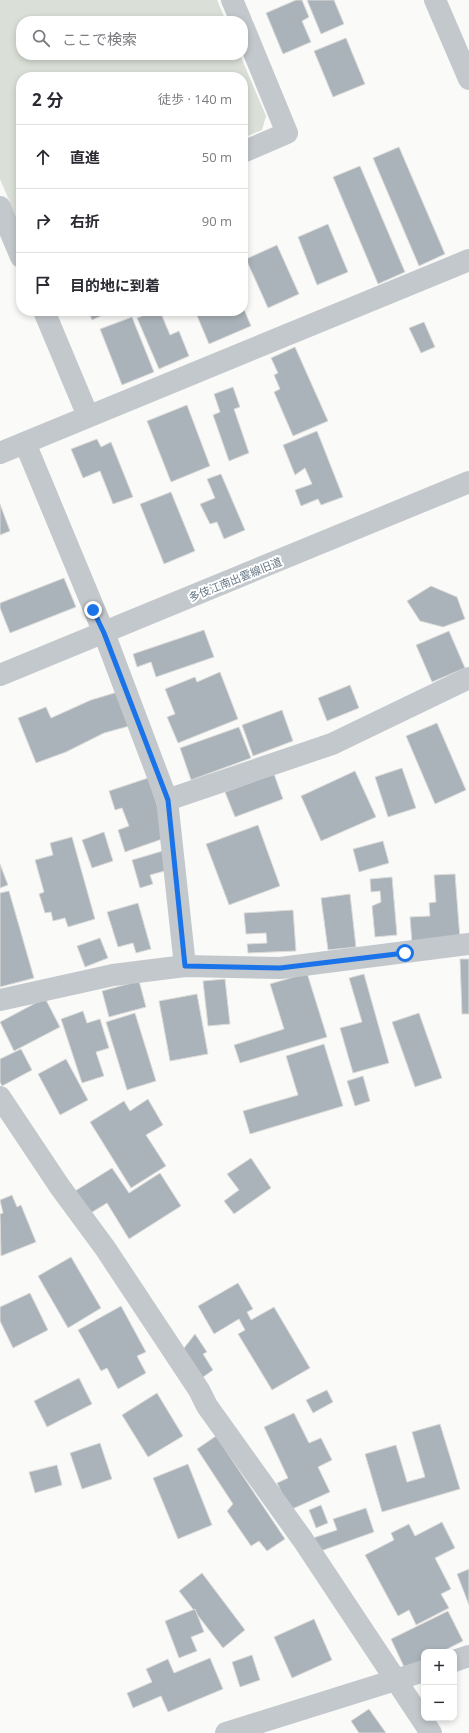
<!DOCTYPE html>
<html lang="ja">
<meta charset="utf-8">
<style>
body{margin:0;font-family:"Open Sans","Noto Sans JP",sans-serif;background:#f7f7f7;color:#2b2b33}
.controls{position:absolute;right:12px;bottom:12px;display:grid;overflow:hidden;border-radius:8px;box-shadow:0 2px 6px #0003}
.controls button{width:36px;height:36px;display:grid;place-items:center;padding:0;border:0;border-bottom:1px solid #e1e1e2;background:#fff;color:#2b2b33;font:20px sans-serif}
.stop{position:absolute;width:12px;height:12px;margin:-9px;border:3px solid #1a73e8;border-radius:50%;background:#fff}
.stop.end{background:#1a73e8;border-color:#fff;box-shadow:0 1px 4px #0008}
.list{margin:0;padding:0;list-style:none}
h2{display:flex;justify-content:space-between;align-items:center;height:52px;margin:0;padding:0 16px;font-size:17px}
h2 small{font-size:13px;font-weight:400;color:#7c7c81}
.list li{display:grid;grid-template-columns:26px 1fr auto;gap:12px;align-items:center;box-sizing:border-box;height:64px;padding:0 16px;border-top:1px solid #e1e1e2}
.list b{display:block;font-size:15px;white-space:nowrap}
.list em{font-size:13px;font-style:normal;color:#7c7c81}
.icon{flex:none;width:22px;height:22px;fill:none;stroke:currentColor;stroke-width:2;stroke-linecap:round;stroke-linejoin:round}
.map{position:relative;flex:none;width:469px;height:1733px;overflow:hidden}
.search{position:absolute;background:#fff;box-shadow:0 2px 6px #0003;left:16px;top:16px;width:232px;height:44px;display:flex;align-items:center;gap:10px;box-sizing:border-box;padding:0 14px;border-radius:16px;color:#7c7c81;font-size:15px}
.panel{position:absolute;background:#fff;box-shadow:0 2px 6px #0003;left:16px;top:72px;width:232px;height:244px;border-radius:16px}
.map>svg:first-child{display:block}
.green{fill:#dadfd7}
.building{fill:#aab3b9;stroke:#dcdcda}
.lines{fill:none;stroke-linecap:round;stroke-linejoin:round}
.minor{stroke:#c3c8cc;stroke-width:22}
.route{stroke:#1a73e8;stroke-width:5}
.labels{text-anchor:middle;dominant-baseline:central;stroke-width:4;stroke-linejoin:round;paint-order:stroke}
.street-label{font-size:11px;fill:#657683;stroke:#fff}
</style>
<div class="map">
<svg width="469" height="1733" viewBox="0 0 469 1733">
<rect width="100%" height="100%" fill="#fafaf8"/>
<path class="green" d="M0 0H217L226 21H21V55H240L266 116 262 130 243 138V77H21V220L17 219 0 179Z"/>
<g class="building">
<path d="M296 0H302L309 17 302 21 311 42 283 54 266 13Z"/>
<path d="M307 0H334L344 24 321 34Z"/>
<path d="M346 38 365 84 333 97 314 51Z"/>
<path d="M399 147 445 254 419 266 373 158Z"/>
<path d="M360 166 405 272 378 284 333 177Z"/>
<path d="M328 224 348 272 317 285 298 237Z"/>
<path d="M277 245 299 294 268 308 246 259Z"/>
<path d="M243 307 251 326 209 344 195 311H243Z"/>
<path d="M88 311H112L92 320Z"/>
<path d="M154 311H160L170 335 179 331 189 356 159 369 137 318Z"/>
<path d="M132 317 154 372 122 385 100 329Z"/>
<path d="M424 322 435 347 421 353 409 328Z"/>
<path d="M295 347 328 421 293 436 274 392 280 389 274 375 278 373 271 358Z"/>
<path d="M233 387 240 407 234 409 249 453 229 461 213 415 220 412 214 394Z"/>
<path d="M187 405 210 466 171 482 147 421Z"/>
<path d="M317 431 343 497 321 505 318 499 301 506 295 490 312 484 305 468 295 475 283 445Z"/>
<path d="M97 439 101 447 111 442 133 497 113 504 100 471 83 478 71 449Z"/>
<path d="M221 474 245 530 224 539 217 522 210 524 200 504 215 498 207 479Z"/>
<path d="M171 492 195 551 164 564 140 504Z"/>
<path d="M0 504 10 531 0 535Z"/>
<path d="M64 578 76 607 10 633 0 608V603Z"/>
<path d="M431 586 457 597 465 619 443 627 420 621 407 601Z"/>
<path d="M204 630 214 657 156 677 151 662 137 667 133 654Z"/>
<path d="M449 631 465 668 432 682 416 645Z"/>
<path d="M220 672 238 719 178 743 167 717 175 714 165 689 195 677 197 682Z"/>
<path d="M350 685 359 708 327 721 318 698Z"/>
<path d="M121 691 133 725 104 733 66 752 36 763 18 718 46 707 51 718 91 700Z"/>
<path d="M282 710 293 741 253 756 242 725Z"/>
<path d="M437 723 466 790 435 804 406 736Z"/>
<path d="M239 727 251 758 191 780 180 748Z"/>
<path d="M402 768 416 808 388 817 375 777Z"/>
<path d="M355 771 376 817 321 841 301 796Z"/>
<path d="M274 774 283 799 235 817 225 792Z"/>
<path d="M148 778 168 837 125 852 118 830 129 826 122 808 115 810 109 791Z"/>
<path d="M258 825 280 886 229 905 206 844Z"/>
<path d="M104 832 113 861 92 868 82 840Z"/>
<path d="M72 837 95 919 68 927 65 918 53 921 51 912 45 913 39 894 44 892 35 860 53 855 50 843Z"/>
<path d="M383 841 389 863 359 872 353 849Z"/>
<path d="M166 850 172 869 150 875 153 884 140 888 132 860Z"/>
<path d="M0 864 8 885 0 888Z"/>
<path d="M455 874 460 939 412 943 410 917 430 916 429 903 436 902 434 875Z"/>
<path d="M392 877 397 935 375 937 372 906 381 902 380 891 371 892 370 879Z"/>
<path d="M9 891 34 978 0 987V893Z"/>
<path d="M350 894 356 947 328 950 321 898Z"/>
<path d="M138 903 151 949 136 953 133 943 118 947 107 912Z"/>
<path d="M293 910 296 951 248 953 247 944 267 943 266 933 246 934 244 913Z"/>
<path d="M100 938 108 958 85 967 77 946Z"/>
<path d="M460 959H469V1014H462Z"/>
<path d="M307 973 327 1037 240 1063 234 1045 284 1029 270 984Z"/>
<path d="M364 974 389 1063 353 1073 340 1028 362 1022 349 978Z"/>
<path d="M225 979 230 1024 208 1026 203 981Z"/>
<path d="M139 981 146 1007 109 1017 102 991Z"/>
<path d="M197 994 208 1054 170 1061 159 1001Z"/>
<path d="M45 998 60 1027 14 1051 0 1022Z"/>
<path d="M83 1011 87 1023 100 1019 109 1048 96 1052 104 1076 82 1083 61 1019Z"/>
<path d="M135 1013 156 1081 127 1090 106 1022Z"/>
<path d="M419 1013 442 1078 415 1087 392 1022Z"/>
<path d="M324 1044 343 1106 250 1134 243 1111 298 1095 286 1056Z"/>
<path d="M21 1049 32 1070 2 1086 0 1082V1059Z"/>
<path d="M66 1059 88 1100 60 1115 38 1074Z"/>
<path d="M363 1076 370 1101 355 1106 347 1081Z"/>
<path d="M148 1099 163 1125 146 1135 166 1166 131 1188 90 1122 124 1101 130 1111Z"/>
<path d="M251 1158 271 1188 234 1214 224 1201 239 1190 227 1174Z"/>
<path d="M112 1168 129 1193 160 1173 181 1206 129 1239 107 1203 89 1214 75 1191Z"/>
<path d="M12 1195 17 1207 21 1205 36 1242 1 1256 0 1214 3 1213 0 1200Z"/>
<path d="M71 1257 101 1308 68 1328 38 1276Z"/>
<path d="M238 1283 253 1309 247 1312 251 1320 274 1307 310 1368 272 1390 238 1334 245 1330 239 1319 214 1334 198 1306Z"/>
<path d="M30 1293 48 1330 13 1348 0 1321V1307Z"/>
<path d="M121 1306 146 1352 137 1356 146 1373 118 1389 107 1368 101 1371 78 1330Z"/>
<path d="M195 1334 207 1352 203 1354 213 1370 199 1380 181 1352Z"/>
<path d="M79 1378 92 1404 47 1427 34 1401Z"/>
<path d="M327 1390 333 1402 313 1413 306 1400Z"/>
<path d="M157 1393 183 1436 148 1457 122 1415Z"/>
<path d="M294 1413 309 1443 321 1438 332 1460 318 1467 330 1492 290 1510 277 1483 288 1478 264 1427Z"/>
<path d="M440 1424 460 1489 382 1512 365 1454 396 1445 407 1482 425 1477 412 1432Z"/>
<path d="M216 1436 285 1539 267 1551 259 1541 251 1546 227 1511 233 1504 197 1449Z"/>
<path d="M100 1443 112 1479 82 1489 70 1453Z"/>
<path d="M188 1464 212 1525 178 1539 153 1478Z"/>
<path d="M57 1465 62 1485 35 1493 29 1472Z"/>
<path d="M321 1505 328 1523 316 1528 309 1510Z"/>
<path d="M366 1508 374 1532 318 1552 313 1538 337 1530 333 1519Z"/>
<path d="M442 1522 455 1548 435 1558 451 1589 441 1594 449 1608 416 1625 409 1610 398 1616 365 1555 394 1540 391 1533 409 1524 415 1536Z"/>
<path d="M469 1569V1605L457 1574Z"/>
<path d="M202 1573 245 1630 223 1648 179 1591Z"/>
<path d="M195 1609 204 1632 191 1637 197 1651 179 1658 165 1621Z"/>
<path d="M448 1611 463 1641 441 1652H424V1660L405 1669 391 1639Z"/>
<path d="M314 1619 332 1660 292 1678 274 1637Z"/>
<path d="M252 1655 260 1680 240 1687 232 1662Z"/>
<path d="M210 1658 223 1689 168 1712 161 1696 133 1708 127 1693 152 1682 146 1669 168 1659 174 1673Z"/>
<path d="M369 1709 386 1733H359L351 1721Z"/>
</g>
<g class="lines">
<g class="minor">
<path d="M232 0 241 21"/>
<path d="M435 0 469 79"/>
<path d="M243 26 287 133 243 152"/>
<path d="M0 207 21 257"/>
<path d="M44 311 88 416"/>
<path d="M25 443 104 633 167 800 185 966"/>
<path d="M0 453 469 260"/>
<path d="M0 675 469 482"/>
<path d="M167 800 332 744 469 678"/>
<path d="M0 1000 113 975 185 966 280 968 469 944"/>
<path d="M0 1097 60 1187 105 1248 199 1390 207 1406 303 1540 431 1733"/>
<path d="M454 1661 469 1656"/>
<path d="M226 1733 424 1671"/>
</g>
</g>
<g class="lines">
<path class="route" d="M93 610 104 633 168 800 185 966 280 968 405 953"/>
</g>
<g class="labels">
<g class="street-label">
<text transform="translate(235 579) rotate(-22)">多伎江南出雲線旧道</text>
</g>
</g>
</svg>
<div class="controls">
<button>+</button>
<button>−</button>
</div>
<div class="stop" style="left:405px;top:953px"></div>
<div class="stop end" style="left:93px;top:610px"></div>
<div class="search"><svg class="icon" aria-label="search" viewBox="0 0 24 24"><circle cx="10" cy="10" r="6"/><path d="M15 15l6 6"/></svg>ここで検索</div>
<section class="panel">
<h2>2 分<small>徒歩 · 140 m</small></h2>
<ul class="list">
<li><svg class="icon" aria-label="ahead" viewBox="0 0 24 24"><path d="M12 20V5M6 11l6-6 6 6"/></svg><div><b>直進</b></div><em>50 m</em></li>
<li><svg class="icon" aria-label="right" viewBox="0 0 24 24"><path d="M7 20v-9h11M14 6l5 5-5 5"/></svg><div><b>右折</b></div><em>90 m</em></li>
<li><svg class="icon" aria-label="arrive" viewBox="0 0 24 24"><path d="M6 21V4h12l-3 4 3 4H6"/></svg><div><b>目的地に到着</b></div></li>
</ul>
</section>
</div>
